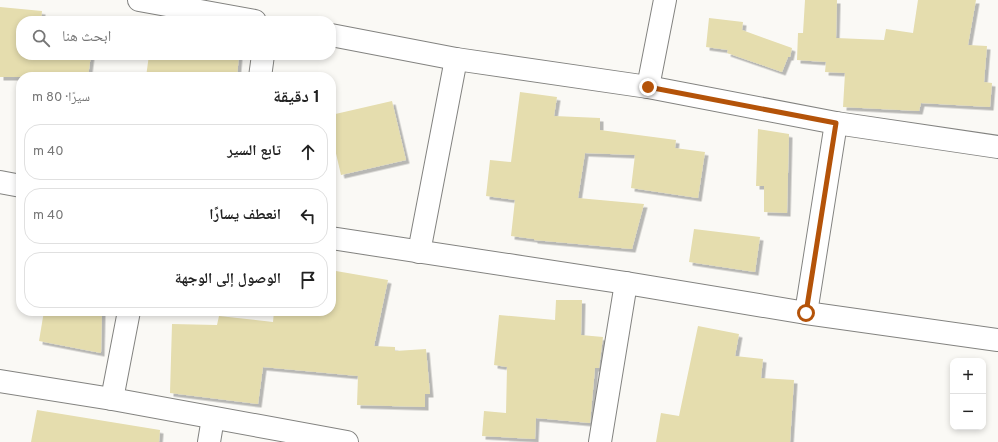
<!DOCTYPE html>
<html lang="ar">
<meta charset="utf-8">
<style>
body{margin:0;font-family:Overpass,"Noto Naskh Arabic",sans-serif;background:#f6f6f6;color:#222;direction:rtl}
.controls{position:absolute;right:12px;bottom:12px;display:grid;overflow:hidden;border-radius:8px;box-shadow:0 2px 6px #0003}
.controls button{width:36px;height:36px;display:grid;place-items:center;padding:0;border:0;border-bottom:1px solid #e0e0e0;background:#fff;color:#222;font:20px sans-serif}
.stop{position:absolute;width:12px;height:12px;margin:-9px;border:3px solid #b45309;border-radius:50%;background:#fff}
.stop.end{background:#b45309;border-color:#fff;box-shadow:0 1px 4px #0008}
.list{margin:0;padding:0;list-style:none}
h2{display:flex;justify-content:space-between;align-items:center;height:52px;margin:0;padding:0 16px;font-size:17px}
h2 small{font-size:13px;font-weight:400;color:#767676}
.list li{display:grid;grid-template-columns:26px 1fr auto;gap:12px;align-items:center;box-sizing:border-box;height:56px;margin:0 8px 8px;padding:0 8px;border:1px solid #e0e0e0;border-radius:16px}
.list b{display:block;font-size:15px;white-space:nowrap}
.list em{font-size:13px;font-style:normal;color:#767676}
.icon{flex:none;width:22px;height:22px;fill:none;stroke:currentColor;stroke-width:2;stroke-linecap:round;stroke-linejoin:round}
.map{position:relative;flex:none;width:998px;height:442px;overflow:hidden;direction:ltr}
.search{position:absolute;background:#fff;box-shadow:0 2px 6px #0003;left:16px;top:16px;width:320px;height:44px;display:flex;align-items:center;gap:10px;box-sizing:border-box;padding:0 14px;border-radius:16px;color:#767676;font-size:15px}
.panel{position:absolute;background:#fff;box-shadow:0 2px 6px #0003;left:16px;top:72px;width:320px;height:244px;border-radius:16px;direction:rtl}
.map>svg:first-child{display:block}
.building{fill:#e5ddae;filter:url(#shadow)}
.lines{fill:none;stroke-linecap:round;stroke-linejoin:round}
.minor-casing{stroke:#838380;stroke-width:24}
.minor{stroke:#fff;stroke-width:22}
.route{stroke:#b45309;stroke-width:5}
</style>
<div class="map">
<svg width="998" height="442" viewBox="0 0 998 442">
<defs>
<filter id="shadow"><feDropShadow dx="3.5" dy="3.5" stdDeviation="0" flood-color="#0004"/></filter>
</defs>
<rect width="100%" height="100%" fill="#faf9f5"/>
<g class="building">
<path d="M805 0H837L836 38 884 40 886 29 913 33 918 0H976L968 45 987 46 984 82 992 83 990 107 921 103 919 111 843 107 845 73 825 72 826 62 797 60 798 33H803Z"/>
<path d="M0 7 42 11 41 21H21V55H91L88 77H0Z"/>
<path d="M709 18 743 22 742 30 792 48 790 57H788L782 72 727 53 728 50 706 47Z"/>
<path d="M149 55H239L237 77H146Z"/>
<path d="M520 92 557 97 554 116 600 118V130L676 140 675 148 705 152 698 198 631 188 635 155 585 153 578 198 644 204 632 249 534 240V239L511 236 515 200 486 196 490 160 511 162Z"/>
<path d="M392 101 406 160 341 175 331 132V115Z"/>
<path d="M758 129 789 134 787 213 764 212V186H756Z"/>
<path d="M694 229 760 237 755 272 689 262Z"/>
<path d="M336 271 388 280 374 346 395 347V351L426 349 430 394H425V407L357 405 358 376 263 367 258 404 170 393 172 324 217 325 219 316 273 322 274 311H332Z"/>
<path d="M556 300H582L581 335 603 337 599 368H595L590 423 536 418 535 439 482 436 484 411 506 413 507 367 494 365 499 315 555 320Z"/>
<path d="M44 311H102L101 353 39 341Z"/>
<path d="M698 326 739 334 735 356 763 359 761 378 794 380 790 442H656L661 413 679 416Z"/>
<path d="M37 410 160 430 159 442H31Z"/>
</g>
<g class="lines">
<g class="minor-casing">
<g id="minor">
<path d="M139 0 255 21"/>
<path d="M331 35 456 59 648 87 836 123 998 147"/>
<path d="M260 77 263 55"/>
<path d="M648 87 665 0"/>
<path d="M0 182 21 186"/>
<path d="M331 238 626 283 806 313 998 340"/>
<path d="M419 252 456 59"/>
<path d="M806 313 836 123"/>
<path d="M0 381 112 399 347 442"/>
<path d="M112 399 129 311"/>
<path d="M209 442 213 418"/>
<path d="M600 442 626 283"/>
</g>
</g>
<use href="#minor" class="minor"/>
</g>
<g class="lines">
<path class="route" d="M648 87 836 123 806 313"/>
</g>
</svg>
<div class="controls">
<button>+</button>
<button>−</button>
</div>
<div class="stop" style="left:806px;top:313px"></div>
<div class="stop end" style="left:648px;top:87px"></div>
<div class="search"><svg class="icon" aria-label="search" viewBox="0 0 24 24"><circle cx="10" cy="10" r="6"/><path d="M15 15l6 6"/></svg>ابحث هنا</div>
<section class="panel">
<h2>1 دقيقة<small>سيرًا · 80 m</small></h2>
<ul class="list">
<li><svg class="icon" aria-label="ahead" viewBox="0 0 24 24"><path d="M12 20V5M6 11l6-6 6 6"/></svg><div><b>تابع السير</b></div><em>40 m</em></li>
<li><svg class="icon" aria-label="left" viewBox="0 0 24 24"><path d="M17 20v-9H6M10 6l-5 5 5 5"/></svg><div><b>انعطف يسارًا</b></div><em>40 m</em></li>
<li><svg class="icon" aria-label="arrive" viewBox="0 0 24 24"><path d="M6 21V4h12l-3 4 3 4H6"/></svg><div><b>الوصول إلى الوجهة</b></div></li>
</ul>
</section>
</div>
